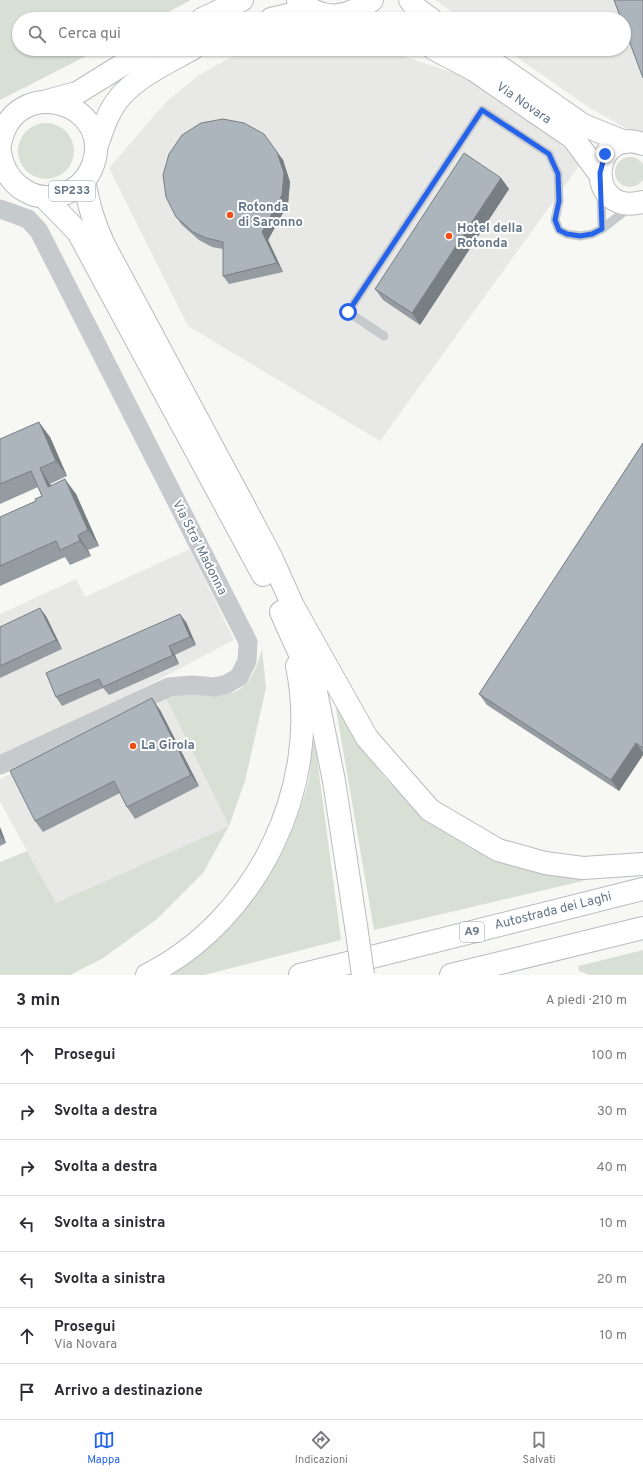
<!DOCTYPE html>
<html lang="it">
<meta charset="utf-8">
<style>
body{margin:0;font-family:Overpass,sans-serif;background:#f7f7f7;color:#2b2b33}
.stop{position:absolute;width:12px;height:12px;margin:-9px;border:3px solid #2563eb;border-radius:50%;background:#fff}
.stop.end{background:#2563eb;border-color:#fff;box-shadow:0 1px 4px #0008}
.list{margin:0;padding:0;list-style:none}
h2{display:flex;justify-content:space-between;align-items:center;height:52px;margin:0;padding:0 16px;font-size:17px}
h2 small{font-size:13px;font-weight:400;color:#7c7c81}
.list li{display:grid;grid-template-columns:26px 1fr auto;gap:12px;align-items:center;box-sizing:border-box;height:56px;padding:0 16px;border-top:1px solid #e1e1e2}
.list b{display:block;font-size:15px;white-space:nowrap}
.list p{margin:0;font-size:13px;white-space:nowrap;color:#7c7c81}
.list em{font-size:13px;font-style:normal;color:#7c7c81}
.icon{flex:none;width:22px;height:22px;fill:none;stroke:currentColor;stroke-width:2;stroke-linecap:round;stroke-linejoin:round}
.map{position:relative;flex:none;width:643px;height:975px;overflow:hidden}
.search{position:absolute;background:#fff;box-shadow:0 1px 3px #0004;left:12px;right:12px;top:12px;height:44px;display:flex;align-items:center;gap:10px;box-sizing:border-box;padding:0 14px;border-radius:22px;color:#7c7c81;font-size:15px}
.sheet{height:444px;background:#fff}
nav{display:flex;justify-content:space-around;align-items:center;box-sizing:border-box;height:56px;border-top:1px solid #e1e1e2;background:#fff;font-size:11px;color:#7c7c81}
nav a{display:grid;justify-items:center;gap:2px}
nav .on{color:#2563eb}
.map>svg:first-child{display:block}
.built{fill:#e8e9e7}
.green{fill:#d8dfd4}
.lines{fill:none;stroke-linecap:round;stroke-linejoin:round}
.primary-casing{stroke:#b9bdc1;stroke-width:24}
.motorway-casing{stroke:#b8bcbf;stroke-width:24}
.service{stroke:#c6cacd;stroke-width:9}
.minor{stroke:#c6cacd;stroke-width:19}
.primary{stroke:#fff;stroke-width:22}
.motorway{stroke:#fff;stroke-width:22}
.motorway-bridge-casing{stroke:#b8bcbf;stroke-width:24;stroke-linecap:butt}
.motorway-bridge{stroke:#fff;stroke-width:22}
.wall{fill:#949ca1}
.shaded-wall{fill:#787f83}
.building{fill:#acb5bb;stroke:#787f83}
.route{stroke:#2563eb;stroke-width:5}
.poi-dot{fill:#f44e16;stroke:#fff;stroke-width:1.5}
.labels{text-anchor:middle;dominant-baseline:central;stroke-width:4;stroke-linejoin:round;paint-order:stroke}
.shield{fill:#fff;stroke:#929fab;stroke-width:1}
.shield-label{font-size:12px;font-weight:bold;fill:#637687}
.street-label{font-size:13px;fill:#637687;stroke:#fff}
.poi-label{font-size:13px;font-weight:bold;fill:#637687;stroke:#fff;text-anchor:start}
</style>
<div class="map">
<svg width="643" height="975" viewBox="0 0 643 975">
<rect width="100%" height="100%" fill="#f7f7f3"/>
<g class="built">
<path d="M435 0H643V138L588 107 505 49H624V19H462Z"/>
<path d="M260 49H382L484 83 582 162 380 441 188 326 109 168 166 102 199 75 235 55Z"/>
<path d="M190 549 234 640 0 763V614L76 579 85 597Z"/>
<path d="M166 698 229 826 56 903 0 802V779Z"/>
</g>
<g class="green">
<path d="M0 0H191L155 19H19V49H100L0 100Z"/>
<circle cx="46" cy="151" r="28"/>
<circle cx="630" cy="172" r="15"/>
<path d="M262 649 266 688 245 781 229 826 203 873 157 919 103 958 70 975H0V862L27 851 56 903 229 826 166 698C213 681 242 721 262 649Z"/>
<path d="M339 707 360 744 384 777 420 812 582 877 583 881 374 930 336 709Z"/>
<path d="M312 743H315L341 940 204 975H168C183 967 196 956 210 945 260 901 291 848 308 783 311 770 311 756 312 743Z"/>
<path d="M643 950V975H590L579 971 578 966Z"/>
</g>
<g class="lines">
<g class="primary-casing">
<g id="primary">
<path d="M298 0C323 22 346 19 372 0"/>
<path d="M410 0 417 9 431 19"/>
<path d="M202 19 242 0"/>
<path d="M271 19 292 14 306 7"/>
<path id="s1" d="M434 49 474 70 573 138 599 173"/>
<path d="M474 49 583 125 625 142"/>
<path d="M47 101 77 93 148 49"/>
<path d="M643 144C590 125 583 217 643 202"/>
<path d="M0 145C12 72 115 101 93 165 89 175 82 185 72 190 40 209 5 187 0 152"/>
<path d="M96 148C102 131 108 111 120 97 138 76 167 63 192 49"/>
</g>
</g>
<g class="motorway-casing">
<g id="motorway">
<path d="M84 180C88 204 94 224 104 245L244 506 271 557 293 606 367 738 430 810 498 850 545 863 583 868 643 864"/>
<path d="M44 197 78 232 263 575"/>
<path d="M281 612 316 690"/>
<path d="M313 677 334 781 356 926"/>
<path d="M147 975C257 920 322 786 297 666"/>
<path id="s2" d="M300 975 643 889"/>
<path d="M451 975 643 928"/>
</g>
</g>
<g class="service">
<path d="M601 192 602 229"/>
<path d="M384 336 348 312 482 110 549 154 558 174 559 201 555 220 559 230 567 234 580 236 592 234 602 229 630 207"/>
</g>
<path class="minor" d="M0 209 28 219 39 231 248 642 247 661 239 677 227 684 215 687 192 685 169 687 0 765"/>
<use href="#primary" class="primary"/>
<use href="#motorway" class="motorway"/>
<g class="motorway-bridge-casing">
<path id="motorway-bridge" d="M356 926 363 975"/>
</g>
<use href="#motorway-bridge" class="motorway-bridge"/>
</g>
<g class="wall">
<path d="M277 152 283 160 290 182 288 204 268 240 283 272 229 284 223 276V249L212 247 199 240 182 225 176 217Z"/>
<path d="M501 178 509 189 420 325 383 300 375 289Z"/>
<path d="M50 437 67 476 50 484 51 485 76 494 99 546 88 550 91 556 70 565 65 557 0 586V517L36 501 42 496 38 487 0 504V439Z"/>
<path d="M643 443V755L619 791 487 705 479 694Z"/>
<path d="M46 616 62 649 0 678V627Z"/>
<path d="M186 622 196 645 175 655 179 664 109 695 103 688 62 706 56 697Z"/>
<path d="M160 710 199 786 135 819 127 807 120 793 43 832 35 821Z"/>
<path d="M0 827 6 843 0 846Z"/>
</g>
<g class="shaded-wall">
<path d="M277 152 283 160 290 182 288 204 268 240 283 272 277 263 262 232Z"/>
<path d="M501 178 509 189 420 325 412 313Z"/>
<path d="M39 422 50 437 67 476 56 461Z"/>
<path d="M40 468 50 484 58 502 48 487Z"/>
<path d="M65 479 76 494 99 546 88 530Z"/>
<path d="M78 535 88 550 91 556 80 541Z"/>
<path d="M40 608 46 616 62 649 56 640Z"/>
<path d="M180 614 186 622 196 645 190 637Z"/>
<path d="M169 646 175 655 179 664 173 655Z"/>
<path d="M152 698 160 710 199 786 191 775Z"/>
<path d="M636 743 643 753V755L619 791 611 780Z"/>
<path d="M0 827 6 843 2 837 0 832Z"/>
</g>
<g class="building">
<path d="M614 0H643V78L624 27V19H621Z"/>
<path d="M223 119 244 123 264 134 277 152 284 173 282 195 262 232 277 263 223 276V242L206 238 193 232 176 217 166 197 163 175 169 154 182 135 201 123Z"/>
<path d="M464 153 501 178 412 313 375 289Z"/>
<path d="M39 422 56 461 40 468 48 487 65 479 88 530 78 535 80 541 60 550 56 541 0 566V517L36 501 35 499 42 496 31 471 0 484V439Z"/>
<path d="M643 443V748L636 743 611 780 479 694Z"/>
<path d="M40 608 56 640 0 666V627Z"/>
<path d="M180 614 190 637 169 646 173 655 103 687 99 679 56 697 46 673Z"/>
<path d="M152 698 191 775 127 807 114 781 35 821 10 771Z"/>
<path d="M0 832 2 837 0 838Z"/>
</g>
<g class="lines">
<path class="route" d="M348 312 482 110 549 154 558 174 559 201 555 220 559 230 567 234 580 236 592 234 602 229 600 173 605 154"/>
</g>
<g class="poi-dot">
<circle cx="230" cy="215" r="4"/>
<circle cx="449" cy="236" r="4"/>
<circle cx="133" cy="746" r="4"/>
</g>
<g class="labels">
<g class="shield">
<rect x="49" y="181" width="46" height="20" rx="3"/>
<rect x="460" y="922" width="24" height="20" rx="3"/>
</g>
<g class="shield-label">
<text x="72" y="191">SP233</text>
<text x="472" y="932">A9</text>
</g>
<g class="street-label">
<text stroke="none"><textPath href="#s1" startOffset="105">Via Novara</textPath></text>
<text transform="translate(199 548) rotate(63)">Via Stra' Madonna</text>
<text stroke="none"><textPath href="#s2" startOffset="261">Autostrada dei Laghi</textPath></text>
</g>
<g class="poi-label">
<text x="238" y="208">Rotonda<tspan x="238" dy="15">di Saronno</tspan></text>
<text x="457" y="229">Hotel della<tspan x="457" dy="15">Rotonda</tspan></text>
<text x="141" y="746">La Girola</text>
</g>
</g>
</svg>
<div class="stop" style="left:348px;top:312px"></div>
<div class="stop end" style="left:605px;top:154px"></div>
<div class="search"><svg class="icon" aria-label="search" viewBox="0 0 24 24"><circle cx="10" cy="10" r="6"/><path d="M15 15l6 6"/></svg>Cerca qui</div>
</div>
<section class="sheet">
<h2>3 min<small>A piedi · 210 m</small></h2>
<ul class="list">
<li><svg class="icon" aria-label="ahead" viewBox="0 0 24 24"><path d="M12 20V5M6 11l6-6 6 6"/></svg><div><b>Prosegui</b></div><em>100 m</em></li>
<li><svg class="icon" aria-label="right" viewBox="0 0 24 24"><path d="M7 20v-9h11M14 6l5 5-5 5"/></svg><div><b>Svolta a destra</b></div><em>30 m</em></li>
<li><svg class="icon" aria-label="right" viewBox="0 0 24 24"><path d="M7 20v-9h11M14 6l5 5-5 5"/></svg><div><b>Svolta a destra</b></div><em>40 m</em></li>
<li><svg class="icon" aria-label="left" viewBox="0 0 24 24"><path d="M17 20v-9H6M10 6l-5 5 5 5"/></svg><div><b>Svolta a sinistra</b></div><em>10 m</em></li>
<li><svg class="icon" aria-label="left" viewBox="0 0 24 24"><path d="M17 20v-9H6M10 6l-5 5 5 5"/></svg><div><b>Svolta a sinistra</b></div><em>20 m</em></li>
<li><svg class="icon" aria-label="ahead" viewBox="0 0 24 24"><path d="M12 20V5M6 11l6-6 6 6"/></svg><div><b>Prosegui</b><p>Via Novara</p></div><em>10 m</em></li>
<li><svg class="icon" aria-label="arrive" viewBox="0 0 24 24"><path d="M6 21V4h12l-3 4 3 4H6"/></svg><div><b>Arrivo a destinazione</b></div></li>
</ul>
</section>
<nav>
<a class="on"><svg class="icon" aria-label="map" viewBox="0 0 24 24"><path d="M3 6l6-2 6 2 6-2v14l-6 2-6-2-6 2zM9 4v14M15 6v14"/></svg>Mappa</a>
<a><svg class="icon" aria-label="directions" viewBox="0 0 24 24"><path d="M12 3l9 9-9 9-9-9zM9 14v-3h6M13 9l2 2-2 2"/></svg>Indicazioni</a>
<a><svg class="icon" aria-label="saved" viewBox="0 0 24 24"><path d="M7 4h10v16l-5-4-5 4z"/></svg>Salvati</a>
</nav>
